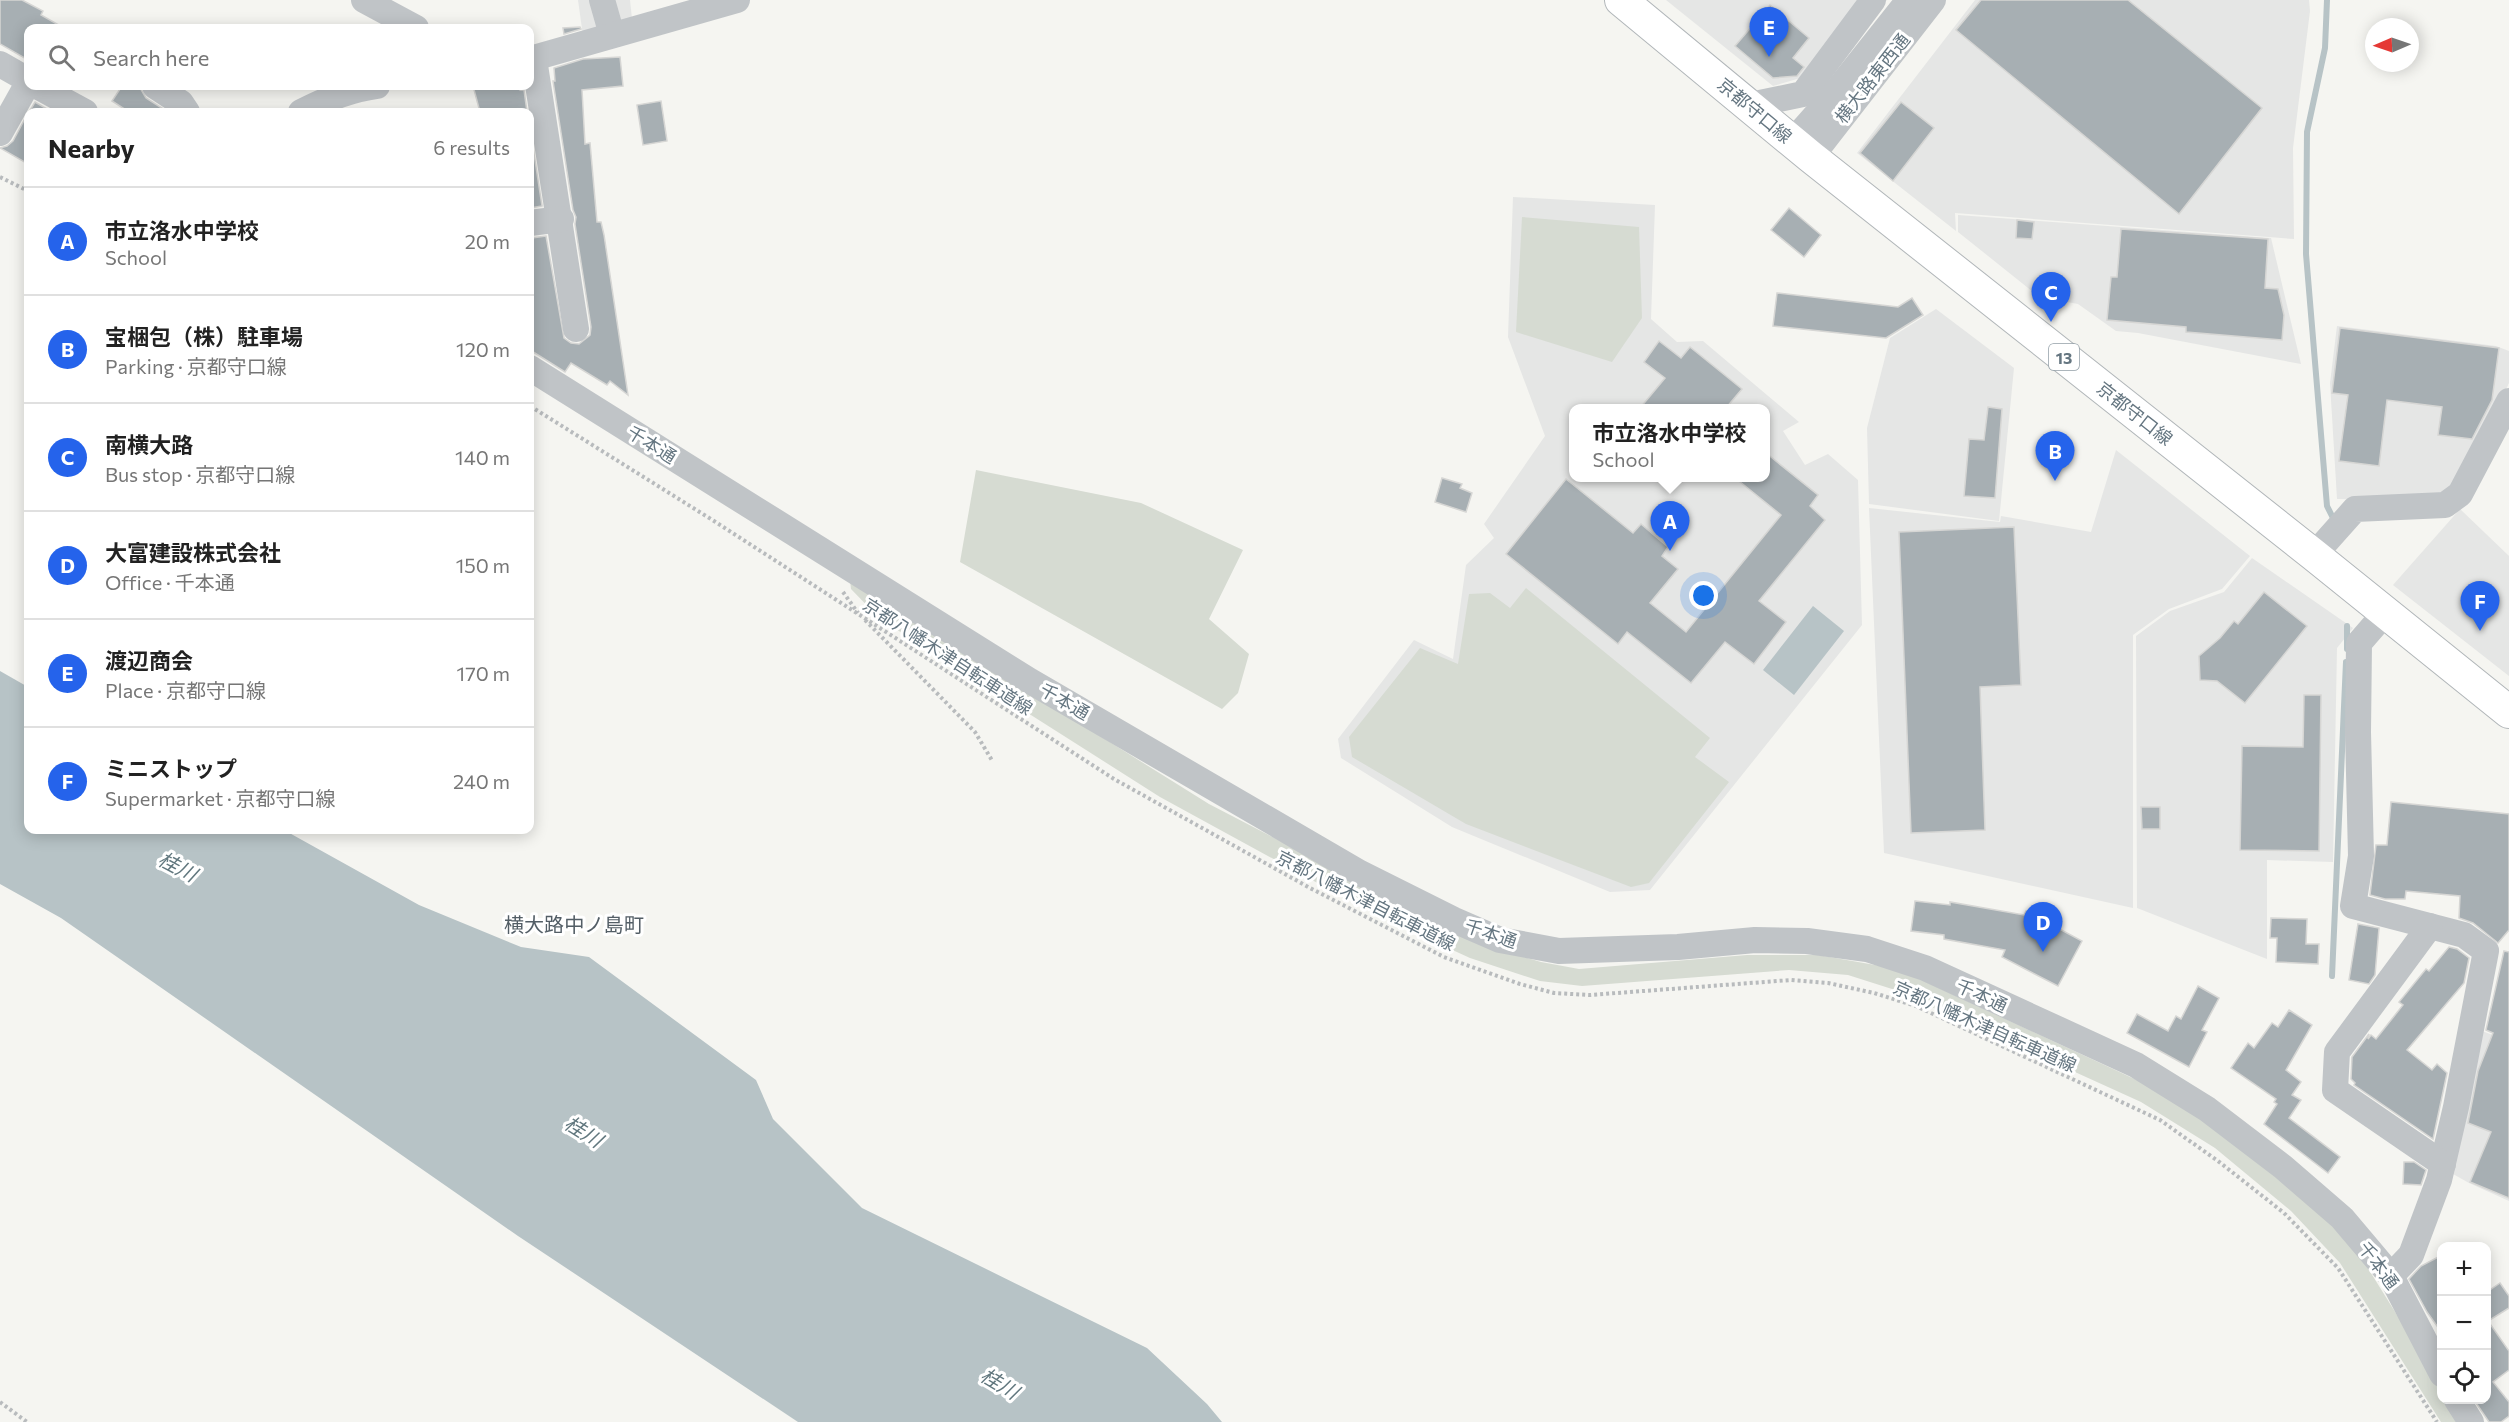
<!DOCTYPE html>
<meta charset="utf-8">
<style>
body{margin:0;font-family:Commissioner,"Noto Sans JP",sans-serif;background:#f2f2f2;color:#222}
.controls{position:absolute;right:18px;bottom:18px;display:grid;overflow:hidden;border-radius:12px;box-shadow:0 3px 15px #0003}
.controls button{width:54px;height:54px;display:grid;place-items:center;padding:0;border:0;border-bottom:2px solid #e0e0e0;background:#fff;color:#222;font:30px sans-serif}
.compass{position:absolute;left:2365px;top:18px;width:54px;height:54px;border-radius:50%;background:#fff;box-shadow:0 3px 15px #0003;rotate:268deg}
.you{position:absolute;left:1704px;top:596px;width:21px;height:21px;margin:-15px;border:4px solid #fff;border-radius:50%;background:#1a73e8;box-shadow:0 0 0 9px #1a73e833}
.badge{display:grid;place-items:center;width:39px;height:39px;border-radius:50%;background:#2563eb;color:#fff;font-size:20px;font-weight:700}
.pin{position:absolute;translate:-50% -50px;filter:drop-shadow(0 2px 3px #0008)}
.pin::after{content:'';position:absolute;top:32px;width:21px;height:18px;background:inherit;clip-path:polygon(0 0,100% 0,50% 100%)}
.popup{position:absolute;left:1569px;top:404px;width:201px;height:78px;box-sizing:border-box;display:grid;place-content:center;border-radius:12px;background:#fff;filter:drop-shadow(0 2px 4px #0005);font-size:20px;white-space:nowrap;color:#767676}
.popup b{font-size:22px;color:#222}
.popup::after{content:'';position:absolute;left:50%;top:100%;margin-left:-12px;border:12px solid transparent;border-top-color:#fff}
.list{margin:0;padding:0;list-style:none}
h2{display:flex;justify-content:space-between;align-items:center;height:78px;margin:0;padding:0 24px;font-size:26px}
h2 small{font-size:20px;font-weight:400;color:#767676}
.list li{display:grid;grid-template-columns:39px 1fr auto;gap:18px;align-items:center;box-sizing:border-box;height:108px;padding:0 24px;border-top:2px solid #e0e0e0}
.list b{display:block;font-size:22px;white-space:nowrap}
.list p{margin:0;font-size:20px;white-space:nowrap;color:#767676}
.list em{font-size:20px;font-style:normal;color:#767676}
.icon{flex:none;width:33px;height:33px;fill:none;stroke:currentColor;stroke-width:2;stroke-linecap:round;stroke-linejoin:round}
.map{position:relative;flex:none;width:2509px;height:1422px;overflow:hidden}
.search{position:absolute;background:#fff;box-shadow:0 3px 15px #0003;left:24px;top:24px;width:510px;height:66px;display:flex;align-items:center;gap:15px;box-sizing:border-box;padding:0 21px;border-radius:12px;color:#767676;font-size:22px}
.panel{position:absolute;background:#fff;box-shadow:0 3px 15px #0003;left:24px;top:108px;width:510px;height:726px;border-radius:12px}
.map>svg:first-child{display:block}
.built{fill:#e5e6e5;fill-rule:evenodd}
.green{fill:#d6dbd2}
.water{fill:#b7c3c6}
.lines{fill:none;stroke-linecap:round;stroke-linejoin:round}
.stream{stroke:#b7c3c6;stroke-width:6}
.building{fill:#a7afb3;stroke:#d6d6d4;stroke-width:1.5}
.major-casing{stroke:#b1b6b9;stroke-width:34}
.path{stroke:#b8bbbd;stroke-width:4;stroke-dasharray:3 3;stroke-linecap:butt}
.minor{stroke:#c0c4c7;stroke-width:26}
.major{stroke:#fff;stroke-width:32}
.labels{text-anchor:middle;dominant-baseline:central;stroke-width:6;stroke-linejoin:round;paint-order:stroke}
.shield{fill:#fff;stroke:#939fa7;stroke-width:1.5}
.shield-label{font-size:16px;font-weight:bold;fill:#657681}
.street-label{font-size:18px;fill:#657681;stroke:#fff}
.water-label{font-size:20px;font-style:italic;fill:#61777e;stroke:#fff}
.neighbourhood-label{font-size:20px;fill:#535e66;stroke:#fff}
</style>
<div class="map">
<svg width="2509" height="1422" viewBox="0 0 2509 1422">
<rect width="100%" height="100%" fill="#f5f5f1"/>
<g class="built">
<path d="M578 0H630L632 19 583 36Z"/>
<path d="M1666 0H1887L1828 70 1773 86Z"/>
<path d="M1975 0H2309L2310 11 2293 148 2294 239 1955 213 1956 231 1857 153Z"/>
<path d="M1513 197 1655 205 1651 319 1677 342 1703 341 1799 422 1783 431 1805 465 1828 454 1858 480 1862 625 1650 890 1610 892 1452 827 1341 758 1338 739 1414 640 1453 659 1466 565 1494 538 1484 524 1545 436 1508 337ZM1574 408H1766V478H1574Z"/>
<path d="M1958 215 2271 238 2301 364 2138 333 2116 331 2078 304 2062 301 2047 303 1958 232Z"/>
<path d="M1936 309 2014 368 1999 521 1869 504 1867 428 1890 338Z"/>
<path d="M2337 326 2496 346 2509 351V383L2461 484 2435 500 2337 499 2330 383Z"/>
<path d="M2116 450 2250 556 2222 589 2169 609 2133 635V908L1884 853 1869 508 2000 522 2001 516 2091 532Z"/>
<path d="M2460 509 2509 556V676L2393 585Z"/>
<path d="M2252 558 2353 628 2337 648 2333 862 2267 860V959L2137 908 2136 636 2170 611 2224 592Z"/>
<path d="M2482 1031 2509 1041V1201L2469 1183 2446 1170Z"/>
</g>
<g class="green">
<path d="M1522 217 1639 227 1642 318 1612 362 1516 332Z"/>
<path d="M976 470 1141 503 1243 550 1209 619 1249 654 1238 693 1222 709 960 562Z"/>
<path d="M850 580 1209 804 1474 942 1541 962 1579 969 1747 955H1818L1898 969 2156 1089 2227 1131 2343 1228 2441 1386 2442 1400H2450L2464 1422H2441L2340 1263 2291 1211 2215 1148 2141 1102 1892 989 1848 975 1789 970 1582 986 1540 981 1470 958 1376 915 1160 797 880 619 851 589Z"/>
<path d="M1526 588 1710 738 1695 757 1729 782 1649 883 1631 887 1466 824 1352 757 1349 737 1420 648 1458 664 1469 594 1490 593 1510 608Z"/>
</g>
<g class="water">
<path d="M1813 606 1844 631 1794 695 1763 670Z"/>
<path d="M0 671 28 687V830H284L419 905 521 947 589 957 756 1080 773 1119 862 1208 1147 1348 1207 1404 1222 1422H798L518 1236 61 918 0 884Z"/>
</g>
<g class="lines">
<g class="stream">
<path d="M2327 0 2325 48 2307 132 2306 254 2327 506 2335 522"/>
<path d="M2347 626V649"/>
<path d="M2332 976 2346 662"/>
</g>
</g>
<g class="building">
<path d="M0 0H22L43 11 41 15 64 28H28V60L0 44Z"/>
<path d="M1981 0H2128L2262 108 2179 214 1956 30Z"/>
<path d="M1770 5 1809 38 1793 58 1804 67 1797 76 1773 78 1735 46Z"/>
<path d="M580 27 581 29 564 34 563 28Z"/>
<path d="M620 57 623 86 582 90 585 144 590 143 597 222H601L604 235 628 395 610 381 607 385 571 363 565 372 530 350V247L533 249 532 238 546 236 564 338 571 343 579 344 590 335 591 327 575 224 576 217 573 210 553 81H555L554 68 583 59Z"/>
<path d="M122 86H139L146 98 168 112H129L112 101Z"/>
<path d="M473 86H519L520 90H524L527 112H480Z"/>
<path d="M661 101 667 141 643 145 637 105Z"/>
<path d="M35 102 47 109 45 112H29Z"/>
<path d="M1901 102 1934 128 1893 181 1860 153Z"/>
<path d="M28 113V164L0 148 7 146 13 141Z"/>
<path d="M530 128 542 206 530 208Z"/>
<path d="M1789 208 1821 235 1804 257 1771 230Z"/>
<path d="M2017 220 2034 222 2032 239 2016 238Z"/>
<path d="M2121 229 2268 239 2265 288 2278 289 2284 315 2282 340 2186 332V327L2107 320 2111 277H2117Z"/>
<path d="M1777 293 1898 307 1912 298 1923 315 1886 338 1773 326Z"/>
<path d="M2340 328 2499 348 2492 400 2472 439 2438 435 2442 407 2387 400 2379 466 2339 461 2348 395 2332 393Z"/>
<path d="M1659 341 1681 358 1690 347 1742 389 1726 408H1640L1665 378 1644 362Z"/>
<path d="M1988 407 2002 409 1995 498 1964 496 1969 439 1984 440Z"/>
<path d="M1766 453 1818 495 1810 506 1825 520 1759 601 1786 622 1754 664 1725 642 1691 683 1627 632 1618 644 1506 554 1566 479 1633 533 1641 524 1668 547 1662 556 1678 569 1650 603 1686 632 1781 515 1734 477H1766Z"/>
<path d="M1442 478 1462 484 1460 488 1472 493 1466 512 1435 502Z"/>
<path d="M2014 527 2021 685 1980 687 1985 830 1911 833 1899 532Z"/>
<path d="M2264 592 2307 626 2245 703 2217 681 2200 680 2199 656 2220 638 2234 621 2238 624Z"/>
<path d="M2304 695H2321L2319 851 2240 850 2242 746 2303 747Z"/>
<path d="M2391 802 2509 814V930L2498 943 2473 923 2459 918 2460 896 2406 891 2405 899H2385L2370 895 2376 845H2387Z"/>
<path d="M2141 807H2160V829H2142Z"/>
<path d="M1915 901 1950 905V902L2024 915 2026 911 2082 941 2058 986 2002 957 2005 950 1944 939V935L1911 931Z"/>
<path d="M2271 918 2307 919 2306 944H2319L2318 964 2276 962 2277 938H2270Z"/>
<path d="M2358 924 2379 928 2375 975 2369 984 2349 980Z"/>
<path d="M2449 947 2457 949 2469 958 2464 983 2407 1050 2432 1070 2437 1064 2447 1073 2433 1139 2354 1085 2355 1083 2351 1079 2352 1057 2369 1034 2368 1039 2371 1035 2376 1039 2403 1005 2399 1002 2426 969 2429 971Z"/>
<path d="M2504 951 2509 952V1198L2470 1182 2491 1132 2468 1123 2478 1071 2493 1033 2486 1030Z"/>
<path d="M2198 986 2219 998 2202 1030 2207 1032 2189 1067 2127 1033 2137 1014 2168 1031 2176 1016 2181 1019Z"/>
<path d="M2289 1010 2312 1025 2286 1070 2301 1082 2292 1095 2301 1100 2289 1118 2340 1157 2328 1173 2264 1124 2277 1104 2274 1102 2276 1099 2231 1068 2248 1043 2254 1048 2272 1023 2278 1027Z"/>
<path d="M2404 1162H2414L2426 1170 2421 1185 2403 1184Z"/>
<path d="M2442 1255V1333L2427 1312 2409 1279 2421 1266Z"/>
<path d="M2500 1283 2509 1296V1308L2488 1321 2509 1351V1370L2493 1382 2509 1402V1416L2501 1422H2489L2474 1400H2487V1292Z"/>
</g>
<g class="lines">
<g class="major-casing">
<path id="major" d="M1621 0 1811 157 2314 555 2509 712"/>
</g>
<g class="path">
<path d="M0 177 28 191"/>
<path d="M530 406 714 521 1114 779 1310 888 1444 957 1520 984 1554 993 1590 995 1791 980 1828 983 1874 993 1916 1006 2160 1120 2218 1161 2284 1213 2338 1268 2437 1422"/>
<path d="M843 592 858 613"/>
<path d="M865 620 975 732 993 762"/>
<path d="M0 1402 27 1422"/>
</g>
<g class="minor">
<path d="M364 0 416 28"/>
<path d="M602 0 612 35"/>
<path d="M530 59 737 0"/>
<path d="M534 59 576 329"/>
<path d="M0 64 28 80"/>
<path d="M37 86 85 112"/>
<path d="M155 86 181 103 187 112"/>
<path d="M1750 105 1803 94 1873 0"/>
<path d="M301 112C326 99 349 90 377 86"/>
<path d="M0 133 28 83"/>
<path d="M1792 142 1831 98 1909 0"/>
<path d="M1811 157 1933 0"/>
<path d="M530 223 561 219"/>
<path d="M530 368 1030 681 1360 873 1454 920 1500 940 1559 951 1678 947 1755 940 1807 941 1867 949 1925 968 2136 1065 2207 1109 2283 1167 2342 1218 2391 1276 2442 1374"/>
<path d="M2314 555 2355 509 2445 505 2460 494 2509 401"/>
<path d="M2385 613 2359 643 2358 732 2361 856 2353 906 2464 935 2486 951 2456 1107 2439 1180 2411 1255 2391 1276"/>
<path d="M2430 926 2337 1052 2335 1090 2443 1164"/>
<path d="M2457 1400 2471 1422"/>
</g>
<use href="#major" class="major"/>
</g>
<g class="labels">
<rect class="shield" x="2049" y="344" width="30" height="26" rx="4.5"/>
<g class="shield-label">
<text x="2064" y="357">13</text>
</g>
<g class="street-label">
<text transform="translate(1872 78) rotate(-52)">横大路東西通</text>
<text transform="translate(1755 110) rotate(40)">京都守口線</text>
<text transform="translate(2135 413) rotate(38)">京都守口線</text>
<text transform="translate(652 444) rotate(32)">千本通</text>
<text transform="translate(948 656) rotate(33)">京都八幡木津自転車道線</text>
<text transform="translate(1065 701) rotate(30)">千本通</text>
<text transform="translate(1366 900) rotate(27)">京都八幡木津自転車道線</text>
<text transform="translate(1491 933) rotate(19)">千本通</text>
<text transform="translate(1982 995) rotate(25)">千本通</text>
<text transform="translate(1985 1026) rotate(24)">京都八幡木津自転車道線</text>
<text transform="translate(2379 1265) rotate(53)">千本通</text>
</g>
<g class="water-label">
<text transform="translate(178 866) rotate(28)">桂川</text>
<text transform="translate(584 1131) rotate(32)">桂川</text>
<text transform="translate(1000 1383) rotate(31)">桂川</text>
</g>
<g class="neighbourhood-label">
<text x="574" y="924">横大路中ノ島町</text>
</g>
</g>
</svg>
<div class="controls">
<button>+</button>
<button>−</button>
<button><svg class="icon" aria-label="locate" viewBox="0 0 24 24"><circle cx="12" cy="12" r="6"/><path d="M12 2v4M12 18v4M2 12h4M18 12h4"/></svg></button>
</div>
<svg class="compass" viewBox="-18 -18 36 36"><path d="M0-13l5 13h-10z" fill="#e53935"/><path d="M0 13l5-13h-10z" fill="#767676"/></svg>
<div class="you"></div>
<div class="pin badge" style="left:1670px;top:551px">A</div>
<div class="popup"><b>市立洛水中学校</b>School</div>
<div class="pin badge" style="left:2055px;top:481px">B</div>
<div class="pin badge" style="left:2051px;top:322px">C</div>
<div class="pin badge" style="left:2043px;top:952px">D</div>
<div class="pin badge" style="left:1769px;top:57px">E</div>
<div class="pin badge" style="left:2480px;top:631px">F</div>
<div class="search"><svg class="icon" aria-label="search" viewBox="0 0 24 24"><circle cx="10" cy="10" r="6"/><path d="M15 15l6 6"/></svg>Search here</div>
<section class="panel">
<h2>Nearby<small>6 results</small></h2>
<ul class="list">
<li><span class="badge">A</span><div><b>市立洛水中学校</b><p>School</p></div><em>20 m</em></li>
<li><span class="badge">B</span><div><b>宝梱包（株）駐車場</b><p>Parking · 京都守口線</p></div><em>120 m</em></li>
<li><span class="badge">C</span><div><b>南横大路</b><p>Bus stop · 京都守口線</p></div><em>140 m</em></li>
<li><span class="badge">D</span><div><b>大富建設株式会社</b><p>Office · 千本通</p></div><em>150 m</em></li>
<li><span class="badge">E</span><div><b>渡辺商会</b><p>Place · 京都守口線</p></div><em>170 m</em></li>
<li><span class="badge">F</span><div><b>ミニストップ</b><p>Supermarket · 京都守口線</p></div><em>240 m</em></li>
</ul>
</section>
</div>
